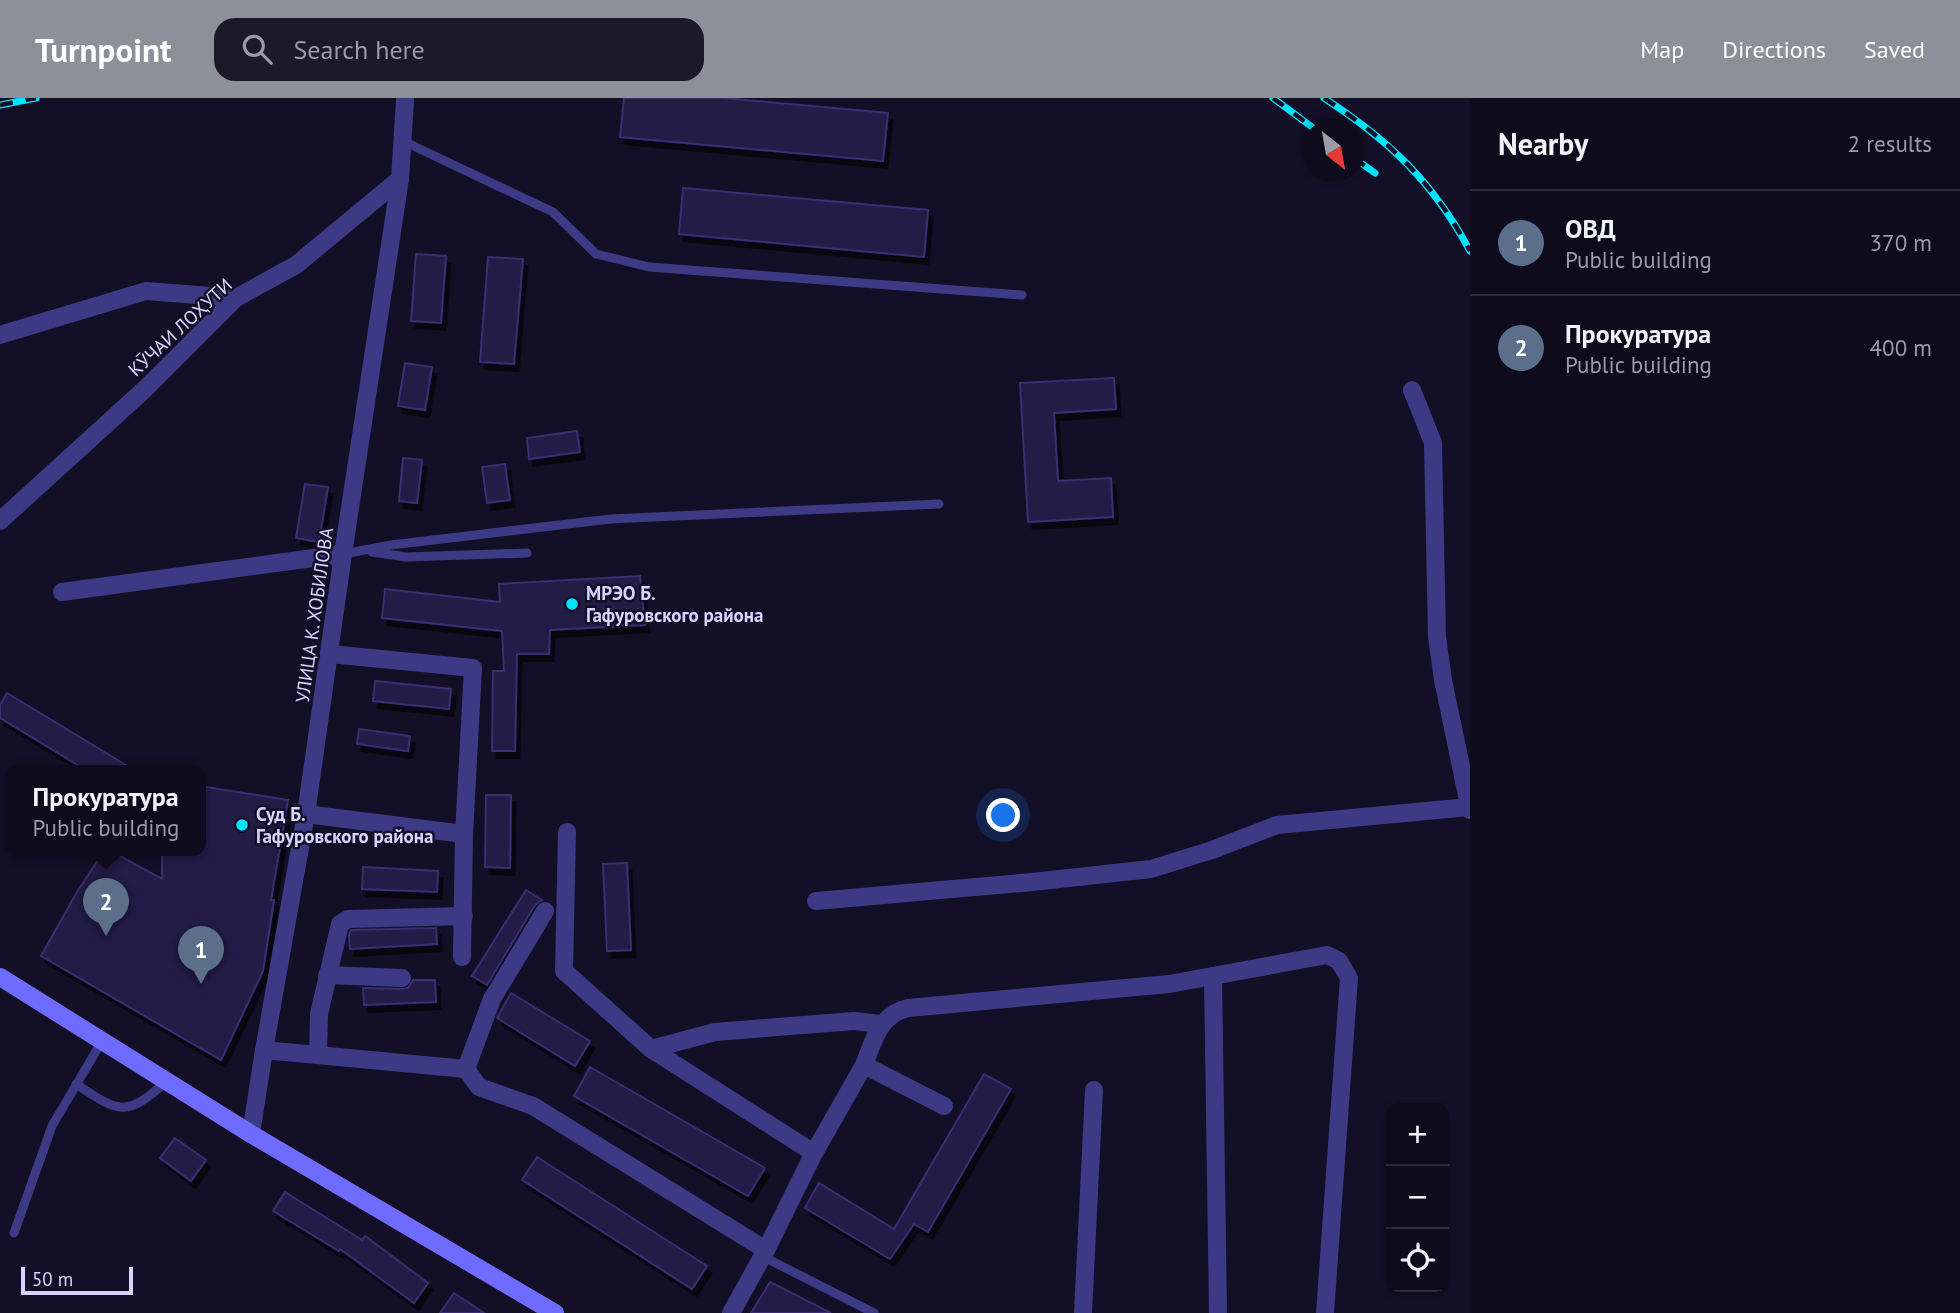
<!DOCTYPE html>
<meta charset="utf-8">
<style>
body{margin:0;font-family:"PT Sans",sans-serif;background:#1c1929;color:#f1f3f6}
.controls{position:absolute;right:21px;bottom:21px;display:grid;overflow:hidden;border-radius:14px;box-shadow:0 4px 10px #0003}
.controls button{width:63px;height:63px;display:grid;place-items:center;padding:0;border:0;border-bottom:2px solid #2e2b3b;background:#0e0b1c;color:#f1f3f6;font:35px sans-serif}
.compass{position:absolute;left:1302px;top:21px;width:63px;height:63px;border-radius:50%;background:#0e0b1c;box-shadow:0 4px 10px #0003;rotate:149deg}
.scale{position:absolute;left:21px;bottom:18px;width:112px;box-sizing:border-box;padding-left:7px;border:4px solid #d9d4ff;border-top:0;font-size:19px;line-height:24px;white-space:nowrap;color:#d9d4ff;-webkit-text-stroke:5px #130f26;paint-order:stroke}
.you{position:absolute;left:1004px;top:718px;width:24px;height:24px;margin:-18px;border:5px solid #fff;border-radius:50%;background:#1a73e8;box-shadow:0 0 0 10px #1a73e833}
.badge{display:grid;place-items:center;width:46px;height:46px;border-radius:50%;background:#8c9099;color:#fff;font-size:23px;font-weight:700}
.pin{position:absolute;translate:-50% -58px;filter:drop-shadow(0 2px 4px #0008)}
.pin::after{content:'';position:absolute;top:37px;width:24px;height:21px;background:inherit;clip-path:polygon(0 0,100% 0,50% 100%)}
.popup{position:absolute;left:6px;top:667px;width:200px;height:91px;box-sizing:border-box;display:grid;place-content:center;border-radius:14px;background:#0e0b1c;filter:drop-shadow(0 2px 5px #0005);font-size:23px;white-space:nowrap;color:#9b9ba3}
.popup b{font-size:26px;color:#f1f3f6}
.popup::after{content:'';position:absolute;left:50%;top:100%;margin-left:-14px;border:14px solid transparent;border-top-color:#0e0b1c}
.list{margin:0;padding:0;list-style:none}
h2{display:flex;justify-content:space-between;align-items:center;height:91px;margin:0;padding:0 28px;font-size:30px}
h2 small{font-size:23px;font-weight:400;color:#9b9ba3}
.list li{display:grid;grid-template-columns:46px 1fr auto;gap:21px;align-items:center;box-sizing:border-box;height:105px;padding:0 28px;border-top:2px solid #2e2b3b}
.list b{display:block;font-size:26px;white-space:nowrap}
.list p{margin:0;font-size:23px;white-space:nowrap;color:#9b9ba3}
.list em{font-size:23px;font-style:normal;color:#9b9ba3}
.icon{flex:none;width:38px;height:38px;fill:none;stroke:currentColor;stroke-width:2;stroke-linecap:round;stroke-linejoin:round}
.map{position:relative;flex:none;width:1470px;height:1215px;overflow:hidden}
header{display:flex;align-items:center;gap:42px;box-sizing:border-box;height:98px;padding:0 35px;background:#8c9099;color:#fff}
header strong{font-size:33px}
nav{display:flex;gap:38px;margin-inline-start:auto;font-size:24px}
.search{width:490px;height:63px;background:#1c1929;display:flex;align-items:center;gap:18px;box-sizing:border-box;padding:0 24px;border-radius:21px;color:#9b9ba3;font-size:26px}
main{display:flex}
aside{flex:1;background:#0e0b1c}
.map>svg:first-child{display:block}
.building{fill:#241b47;stroke:#3b2d73;stroke-width:2;filter:url(#shadow)}
.lines{fill:none;stroke-linecap:round;stroke-linejoin:round}
.lane{stroke:#3d3a85;stroke-width:9}
.street{stroke:#3d3a85;stroke-width:18}
.secondary{stroke:#6f6bff;stroke-width:18}
.rail-casing{stroke:#00e5ff;stroke-width:7}
.rail{stroke:#130f26;stroke-width:4.5;stroke-dasharray:13;stroke-linecap:butt}
.poi-dot{fill:#00e5ff;stroke:#130f26;stroke-width:2.5}
.labels{text-anchor:middle;dominant-baseline:central;stroke-width:5;stroke-linejoin:round;paint-order:stroke}
.street-label{font-size:19px;fill:#d9d4ff;stroke:#130f26}
.poi-label{font-size:19px;font-weight:bold;fill:#d9d4ff;stroke:#130f26;text-anchor:start}
</style>
<header>
<strong>Turnpoint</strong>
<div class="search"><svg class="icon" aria-label="search" viewBox="0 0 24 24"><circle cx="10" cy="10" r="6"/><path d="M15 15l6 6"/></svg>Search here</div>
<nav><a>Map</a><a>Directions</a><a>Saved</a></nav>
</header>
<main>
<div class="map">
<svg width="1470" height="1215" viewBox="0 0 1470 1215">
<defs>
<filter id="shadow"><feDropShadow dx="4.5" dy="7" stdDeviation="0" flood-color="#0009"/></filter>
</defs>
<rect width="100%" height="100%" fill="#130f26"/>
<g class="building">
<path d="M624 0H723L888 15 883 63 620 39Z"/>
<path d="M683 90 928 112 924 159 679 136Z"/>
<path d="M416 156 446 158 441 225 411 223Z"/>
<path d="M488 159 523 161 514 266 480 264Z"/>
<path d="M405 265 432 269 425 312 398 308Z"/>
<path d="M1114 280 1116 311 1054 315 1058 383 1111 380 1113 419 1028 424 1020 285Z"/>
<path d="M577 333 580 354 529 361 527 340Z"/>
<path d="M403 360 422 362 417 405 399 403Z"/>
<path d="M505 366 510 402 487 405 482 369Z"/>
<path d="M305 386 328 389 319 444 296 440Z"/>
<path d="M640 478 645 527 550 532 549 556H517L515 653H492L493 573H504L502 533 382 520 385 491 500 504 499 486Z"/>
<path d="M375 583 451 591 449 611 373 603Z"/>
<path d="M7 595 134 672H86L0 620V607Z"/>
<path d="M359 631 410 638 408 653 357 646Z"/>
<path d="M200 688 288 702 271 802H274L263 873 221 962 41 858 77 794 100 759 109 752 162 781V752H200Z"/>
<path d="M486 697H511L510 770 485 769Z"/>
<path d="M627 765 631 852 607 853 603 766Z"/>
<path d="M363 769 438 773 437 794 362 791Z"/>
<path d="M526 792 542 802 535 807 487 887 472 878Z"/>
<path d="M436 830 437 846 350 851 349 837 351 832Z"/>
<path d="M413 882H435L436 904 364 907 363 890 402 891 408 890Z"/>
<path d="M511 895 590 943 575 968 497 920Z"/>
<path d="M590 969 765 1070 748 1098 574 998Z"/>
<path d="M984 976 1011 991 928 1134 914 1126 890 1161 805 1110 819 1085 894 1131Z"/>
<path d="M175 1040 206 1062 191 1083 160 1060Z"/>
<path d="M537 1059 707 1168 692 1191 522 1082Z"/>
<path d="M285 1094 362 1142 365 1138 428 1185 414 1205 340 1151 339 1153 273 1113Z"/>
<path d="M770 1184 831 1215H751Z"/>
<path d="M454 1195 484 1215H440Z"/>
</g>
<g class="lines">
<g class="lane">
<path d="M403 43 553 114 596 156 649 169 1022 197"/>
<path d="M372 454 406 459 527 455"/>
<path d="M343 456 391 447 610 421 939 406"/>
<path d="M76 986C120 1015 125 1020 167 983"/>
<path d="M14 1135 52 1028 102 943"/>
<path d="M762 1158 874 1215"/>
</g>
<g class="street">
<path d="M0 237 146 193 236 200"/>
<path d="M1412 292 1433 345 1437 539 1443 582 1470 712"/>
<path d="M0 423 145 291 236 200 296 167 400 81"/>
<path d="M62 494 343 456"/>
<path d="M330 556 473 570 464 736 462 859"/>
<path d="M306 716 464 736"/>
<path d="M567 734 564 873 651 951 814 1055 766 1152 731 1215"/>
<path d="M816 803 1032 784 1151 771 1212 752 1277 727 1469 709"/>
<path d="M327 877 402 880"/>
<path d="M1213 878 1218 1215"/>
<path d="M651 951 715 934 854 923 880 926"/>
<path d="M264 952 466 971 492 901 545 813"/>
<path d="M318 957 319 916 340 826 348 821 464 818"/>
<path d="M864 967C874 942 879 917 908 910L1169 886 1327 857 1339 863 1349 880 1325 1215"/>
<path d="M466 971 479 989 533 1008 766 1152"/>
<path d="M251 1036 264 952 306 716 343 456 400 81 405 2"/>
<path d="M814 1055 864 967 944 1008"/>
<path d="M1083 1215 1094 992"/>
</g>
<path class="secondary" d="M0 879 251 1036 555 1215"/>
<g class="rail-casing">
<g id="rail">
<path d="M1273 0 1316 32"/>
<path d="M1324 0C1390 43 1433 84 1470 153"/>
<path d="M0 7 36 0"/>
<path d="M1354 60 1375 75"/>
</g>
</g>
<use href="#rail" class="rail"/>
</g>
<g class="poi-dot">
<circle cx="572" cy="506" r="7"/>
<circle cx="242" cy="727" r="7"/>
</g>
<g class="labels">
<g class="street-label">
<text transform="translate(180 229) rotate(-43)">КӮЧАИ ЛОҲУТИ</text>
<text transform="translate(314 517) rotate(-82)">УЛИЦА К. ХОБИЛОВА</text>
</g>
<g class="poi-label">
<text x="586" y="495">МРЭО Б.<tspan x="586" dy="22">Гафуровского района</tspan></text>
<text x="256" y="716">Суд Б.<tspan x="256" dy="22">Гафуровского района</tspan></text>
</g>
</g>
</svg>
<div class="controls">
<button>+</button>
<button>−</button>
<button><svg class="icon" aria-label="locate" viewBox="0 0 24 24"><circle cx="12" cy="12" r="6"/><path d="M12 2v4M12 18v4M2 12h4M18 12h4"/></svg></button>
</div>
<svg class="compass" viewBox="-18 -18 36 36"><path d="M0-13l5 13h-10z" fill="#e53935"/><path d="M0 13l5-13h-10z" fill="#9b9ba3"/></svg>
<div class="scale">50 m</div>
<div class="you"></div>
<div class="pin badge" style="left:201px;top:886px;background:#5c6f8a">1</div>
<div class="pin badge" style="left:106px;top:838px;background:#5c6f8a">2</div>
<div class="popup"><b>Прокуратура</b>Public building</div>
</div>
<aside>
<h2>Nearby<small>2 results</small></h2>
<ul class="list">
<li><span class="badge" style="background:#5c6f8a">1</span><div><b>ОВД</b><p>Public building</p></div><em>370 m</em></li>
<li><span class="badge" style="background:#5c6f8a">2</span><div><b>Прокуратура</b><p>Public building</p></div><em>400 m</em></li>
</ul>
</aside>
</main>
